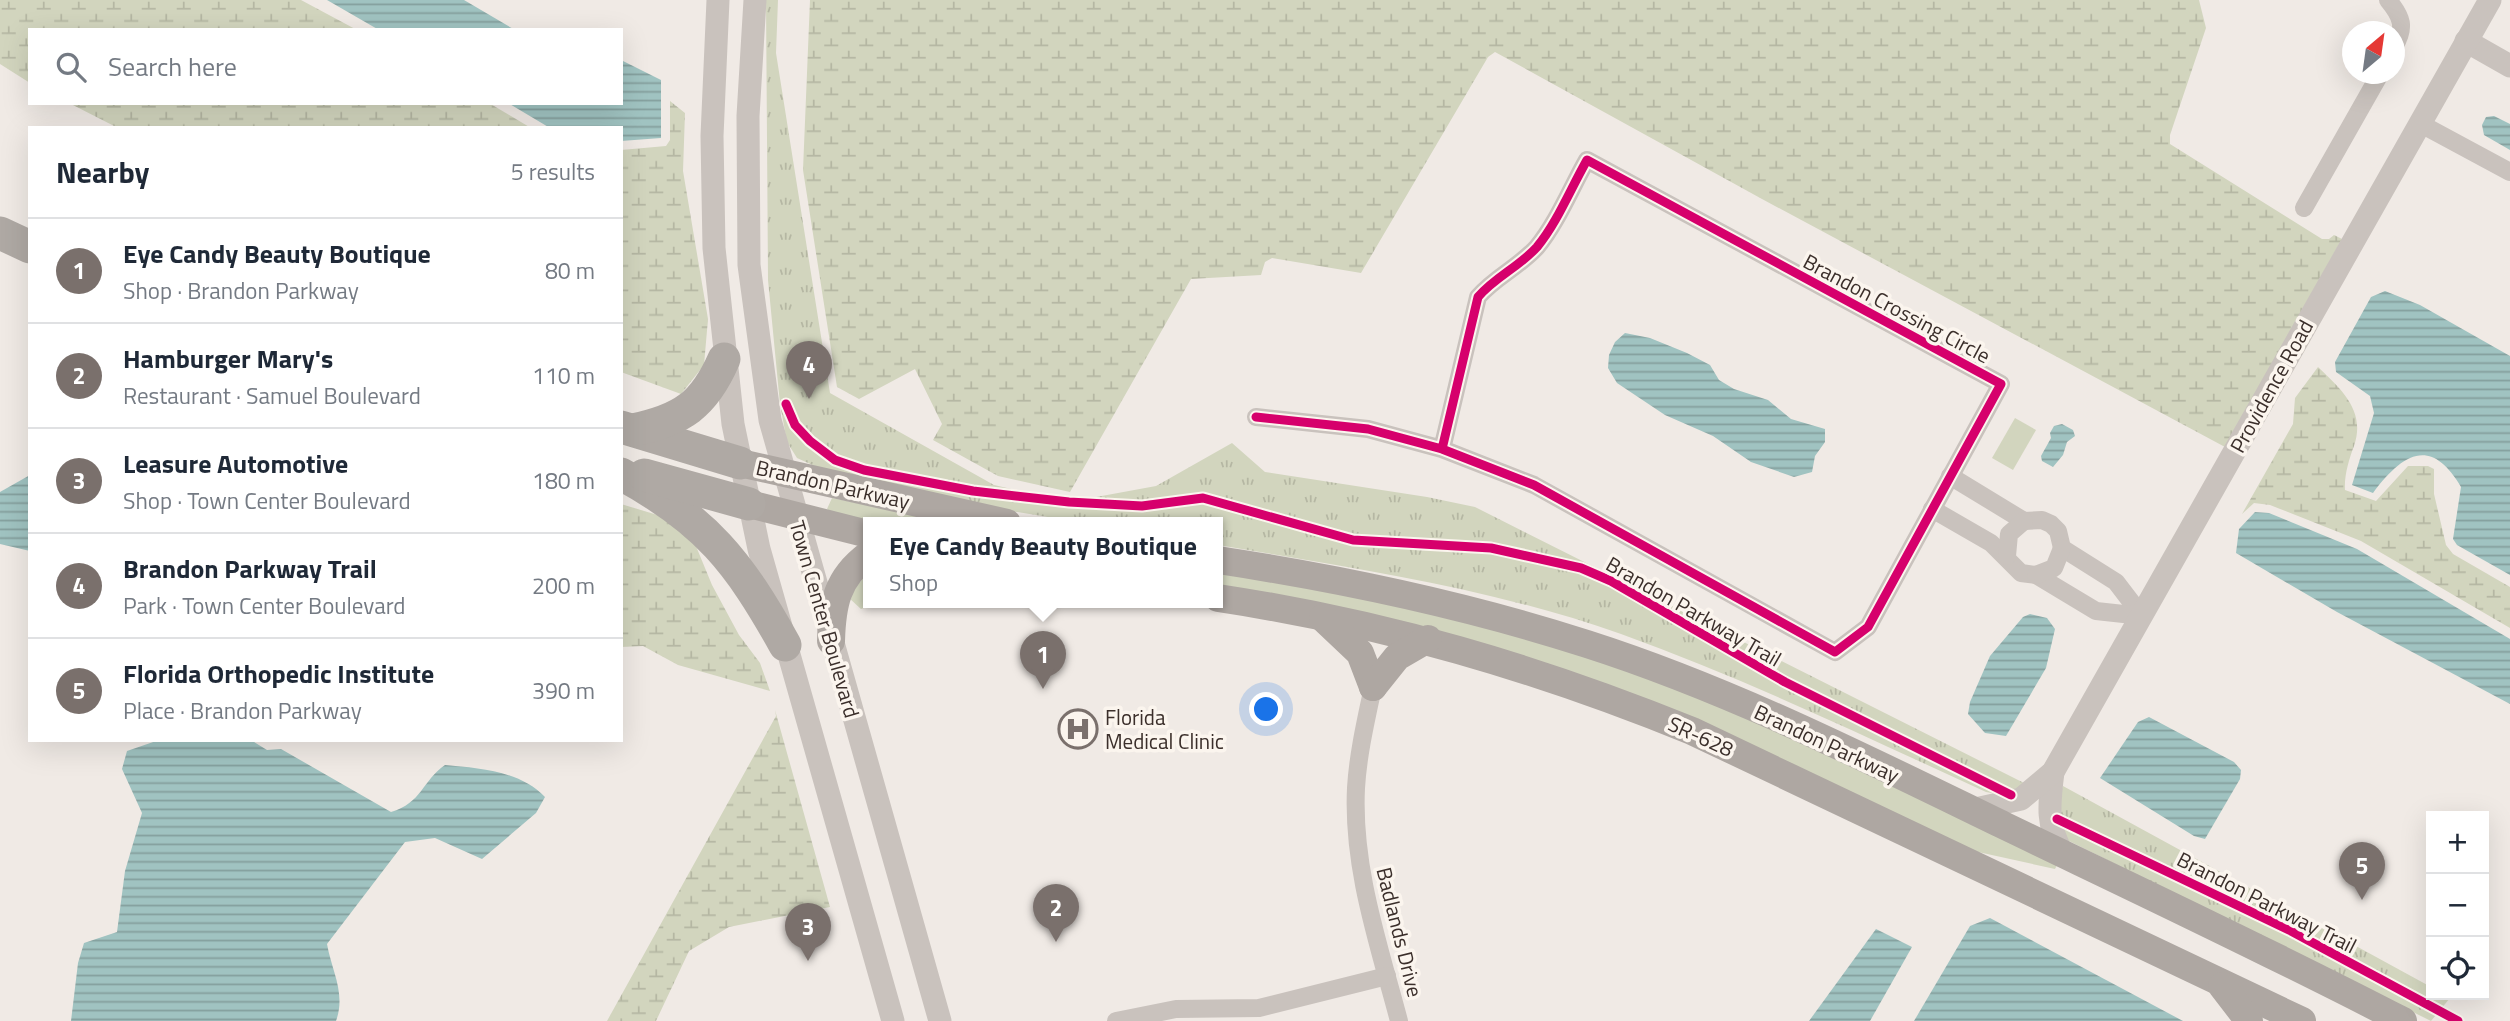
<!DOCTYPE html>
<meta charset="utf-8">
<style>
body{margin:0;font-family:"Titillium Web",sans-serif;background:#f2f2f3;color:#1f2937}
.controls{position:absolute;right:21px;bottom:21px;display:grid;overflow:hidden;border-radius:0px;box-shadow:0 7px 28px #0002}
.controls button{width:63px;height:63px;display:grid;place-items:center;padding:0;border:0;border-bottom:2px solid #e0e1e3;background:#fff;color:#1f2937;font:35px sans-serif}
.compass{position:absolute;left:2342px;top:21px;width:63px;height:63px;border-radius:50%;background:#fff;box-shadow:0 7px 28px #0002;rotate:29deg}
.you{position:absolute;left:1267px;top:710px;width:24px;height:24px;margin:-18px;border:5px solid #fff;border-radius:50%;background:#1a73e8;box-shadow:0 0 0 10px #1a73e833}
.badge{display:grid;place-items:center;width:46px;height:46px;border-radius:50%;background:#7a706c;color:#fff;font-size:23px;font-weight:700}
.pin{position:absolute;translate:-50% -58px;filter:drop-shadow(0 2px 4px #0008)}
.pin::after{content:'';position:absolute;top:37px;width:24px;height:21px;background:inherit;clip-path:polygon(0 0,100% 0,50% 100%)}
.popup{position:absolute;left:863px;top:517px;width:360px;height:91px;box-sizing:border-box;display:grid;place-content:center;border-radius:0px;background:#fff;filter:drop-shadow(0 2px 5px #0005);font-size:23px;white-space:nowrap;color:#747a83}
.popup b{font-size:26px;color:#1f2937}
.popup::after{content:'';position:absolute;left:50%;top:100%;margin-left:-14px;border:14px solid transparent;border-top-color:#fff}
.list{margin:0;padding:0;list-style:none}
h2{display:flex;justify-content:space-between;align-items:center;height:91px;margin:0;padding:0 28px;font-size:30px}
h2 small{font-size:23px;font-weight:400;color:#747a83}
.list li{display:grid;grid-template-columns:46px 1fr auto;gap:21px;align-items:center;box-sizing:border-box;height:105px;padding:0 28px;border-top:2px solid #e0e1e3}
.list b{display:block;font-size:26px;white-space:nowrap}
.list p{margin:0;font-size:23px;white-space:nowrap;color:#747a83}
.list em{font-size:23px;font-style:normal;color:#747a83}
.icon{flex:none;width:38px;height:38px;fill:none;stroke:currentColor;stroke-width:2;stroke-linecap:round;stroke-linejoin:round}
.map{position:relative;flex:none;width:2510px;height:1021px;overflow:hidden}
.search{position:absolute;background:#fff;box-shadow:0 7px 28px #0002;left:28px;top:28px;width:595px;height:77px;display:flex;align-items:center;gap:18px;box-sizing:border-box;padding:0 24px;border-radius:0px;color:#747a83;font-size:26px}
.panel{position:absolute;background:#fff;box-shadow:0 7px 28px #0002;left:28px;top:126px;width:595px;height:616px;border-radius:0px}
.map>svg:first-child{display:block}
.green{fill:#d2d5be}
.wetland{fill:url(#wetland-marsh)}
.park{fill:url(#park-tufts)}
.water{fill:url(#water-rules)}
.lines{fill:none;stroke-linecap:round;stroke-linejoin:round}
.minor{stroke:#c9c2bd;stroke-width:18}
.tertiary{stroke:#c9c2bd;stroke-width:23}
.primary{stroke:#aea7a2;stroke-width:28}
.motorway{stroke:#afa9a4;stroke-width:33}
.cycleway-casing{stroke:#fbf5ee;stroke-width:13}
.cycleway{stroke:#d6006c;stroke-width:9}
.labels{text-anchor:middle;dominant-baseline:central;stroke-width:7;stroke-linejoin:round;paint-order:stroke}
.street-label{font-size:21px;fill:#3b2f2b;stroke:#fbf5ee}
.poi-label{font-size:21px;fill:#3b2f2b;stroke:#fbf5ee;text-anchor:start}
</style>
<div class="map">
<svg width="2510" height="1021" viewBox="0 0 2510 1021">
<defs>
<pattern id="wetland-marsh" width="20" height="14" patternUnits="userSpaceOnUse" patternTransform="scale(1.75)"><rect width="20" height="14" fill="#d2d5be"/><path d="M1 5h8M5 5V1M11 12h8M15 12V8" fill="none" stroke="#b5b7a3"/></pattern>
<pattern id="park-tufts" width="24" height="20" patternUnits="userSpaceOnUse" patternTransform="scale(1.75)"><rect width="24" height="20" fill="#d2d5be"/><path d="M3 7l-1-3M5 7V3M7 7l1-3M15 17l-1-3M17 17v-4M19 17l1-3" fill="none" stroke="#b5b7a3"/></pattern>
<pattern id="water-rules" width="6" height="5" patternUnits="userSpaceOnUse" patternTransform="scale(1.75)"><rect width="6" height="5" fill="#a0c3c1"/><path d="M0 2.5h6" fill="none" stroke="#849f9d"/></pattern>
</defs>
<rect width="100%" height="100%" fill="#f0eae5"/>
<g class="green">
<path d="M2015 418 2036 430 2013 470 1992 458Z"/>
<path d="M832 498 955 523C921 523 854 531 827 509Z"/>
<path d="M1218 569C1358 597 1499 623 1633 673 1779 726 1918 798 2058 863L2055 869 1969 850 1724 734 1218 589Z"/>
<path d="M868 572V603H880L861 609 848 597Z"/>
</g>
<g class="wetland">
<path d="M0 0H301L357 30H30V83L0 64Z"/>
<path d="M810 0H2199L2206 28 2170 135V144L2322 239H2329L2334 235 2342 239 2225 447 1762 199 1495 52 1488 57 1361 273 1272 258 1265 262 1261 275 1191 279 1070 492 998 476 933 440 942 424 915 369 859 399 837 387 803 170Z"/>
<path d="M670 101 685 113 683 171 708 319 704 365 681 394 621 372V150L666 146 670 140Z"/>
<path d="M69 103H489L531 128H118Z"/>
<path d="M2318 367C2342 390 2366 411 2354 446 2349 459 2344 476 2345 490L2376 501 2408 466H2428L2434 469V494L2446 545 2453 554 2510 587V628L2361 541 2270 505 2254 503 2242 514 2293 424 2295 398Z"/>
<path d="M621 504 674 520 691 534 712 585 739 635 760 663 770 691 678 665 643 646 621 647Z"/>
<path d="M775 710 830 907 729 927 689 951 656 1021H607L776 716Z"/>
</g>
<g class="park">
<path d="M766 0H778L776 53 830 393 994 485 1069 502 1156 486 1232 443 1265 472 1427 497 1475 507 2028 785 2002 795 1986 792C1866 737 1746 679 1621 634 1491 588 1354 568 1218 545V523H1084L999 509 819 468 797 458 787 442 780 404 768 280Z"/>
<path d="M2063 786 2431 987V995L2450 998 2431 1021 2065 839 2056 806Z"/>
</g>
<g class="water">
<path d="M327 0H464L515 30H379Z"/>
<path d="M621 60 661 80V138L621 141V128H550L508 103H621Z"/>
<path d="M2494 116 2510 124V150L2484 135 2482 125 2486 117Z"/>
<path d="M2385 291 2420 305 2510 356V575L2457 545 2453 539 2461 487C2431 436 2403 453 2373 493L2352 485 2374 413 2370 396 2336 372 2335 362 2371 297Z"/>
<path d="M1625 333 1650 338 1687 353 1710 365 1719 380 1734 389 1768 400 1791 419 1825 429V442L1815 456 1812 472 1794 477 1751 462 1713 436 1665 415 1617 383 1608 368 1609 355 1615 342Z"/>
<path d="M2062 424 2073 430 2075 436 2067 442 2063 455 2053 467 2042 461 2041 456 2051 438 2050 433 2054 426Z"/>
<path d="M30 475V551L0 544V492Z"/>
<path d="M2255 512 2269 513 2357 549 2510 639V704L2337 612 2236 553 2239 529Z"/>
<path d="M2030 614 2047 618 2055 629 2046 668 2006 736 1985 733 1968 714 1970 702 1990 656 2023 617Z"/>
<path d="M2149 717 2234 762 2241 770 2240 779 2205 839 2194 836 2100 778 2138 722Z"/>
<path d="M159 740H251L267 750 281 749 391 812C422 803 422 781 445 765 479 768 521 771 545 797L536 813 482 859 435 838 405 842 327 944C332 972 346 993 336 1021H71L78 963 84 943 117 932 125 871 142 813 122 769 127 751Z"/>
<path d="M1990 918 2183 1021H1914L1970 926Z"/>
<path d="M1876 929 1912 947 1870 1021H1809Z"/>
</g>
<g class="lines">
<g class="minor">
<path d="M2388 0C2402 17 2406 27 2394 47"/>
<path d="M2419 123 2510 172"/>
<path d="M2304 208 2380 74"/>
<path d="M1256 417 1368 429 1442 449 1534 485 1835 652 1868 627 2001 384 1587 160C1571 188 1557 223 1537 247 1519 267 1495 277 1478 297L1442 449"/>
<path d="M1950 476 2024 521 2042 520 2051 524 2058 531 2062 548 2116 582 2142 616"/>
<path d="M1932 509 1991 543 2021 573 2036 575 2096 611 2142 616"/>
<path d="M2007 556 2009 534 2024 521"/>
<path d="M2036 575 2054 568 2062 548"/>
<path d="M1373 687C1366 720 1358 754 1356 788 1352 868 1379 945 1399 1021"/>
<path d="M1116 1021 1176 1009 1259 1008 1387 976"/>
</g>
<g class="tertiary">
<path d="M718 0 712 136 714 248 733 424 759 549 893 1021"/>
<path d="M755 0 748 116 749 265 770 420 940 1021"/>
<path d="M2466 41 2510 66"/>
<path d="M2053 772C2049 804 2046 825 2063 854"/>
<path d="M1971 810 2021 799 2053 772 2490 0"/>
</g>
<g class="primary">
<path d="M740 463 1007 523"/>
<path d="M749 504 868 534"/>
<path d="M1218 560C1343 579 1466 605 1587 644 1731 690 1869 760 2005 826 2138 890 2272 953 2403 1021"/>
<path d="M1218 598C1384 623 1537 668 1692 731L2302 1021"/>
<path d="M1323 618 1360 653 1373 687"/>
<path d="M831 641C832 604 837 578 868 555"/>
<path d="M1373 687 1397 657 1428 639"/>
<path d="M2222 986 2249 1021"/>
</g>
<g class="motorway">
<path d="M0 233 30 247"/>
<path d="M621 427 740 463"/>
<path d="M633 430C682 420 704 405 724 359"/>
<path d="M621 474C706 520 739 562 785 645"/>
<path d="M644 475 749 504"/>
</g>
<g class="cycleway-casing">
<g id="cycleway">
<path d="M786 404 795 425 810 441 835 460 864 470 973 491 1069 502 1142 506 1203 498 1353 540 1491 548 1581 568 1611 581 1785 682 2011 795"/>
<path d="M1256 417 1368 429 1442 449 1534 485 1835 652 1868 627 2001 384 1587 160C1571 188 1557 223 1537 247 1519 267 1495 277 1478 297L1442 449"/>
<path d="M2057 819 2291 931 2458 1021"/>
</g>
</g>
<use href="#cycleway" class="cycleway"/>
</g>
<defs>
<g id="hospital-ring" transform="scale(2.0125)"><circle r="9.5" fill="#fbf5ee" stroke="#7a706c" stroke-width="1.5"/><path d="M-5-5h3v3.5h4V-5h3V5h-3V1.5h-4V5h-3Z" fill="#7a706c"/></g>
</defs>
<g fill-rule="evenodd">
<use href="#hospital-ring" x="1078" y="729"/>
</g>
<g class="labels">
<g class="street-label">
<text transform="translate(1897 308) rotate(28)">Brandon Crossing Circle</text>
<text transform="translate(2271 386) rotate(-61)">Providence Road</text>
<text transform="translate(833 484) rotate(13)">Brandon Parkway</text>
<text transform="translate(1694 611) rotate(30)">Brandon Parkway Trail</text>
<text transform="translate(825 619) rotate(74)">Town Center Boulevard</text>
<text transform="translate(1701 736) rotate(24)">SR-628</text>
<text transform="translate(1827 743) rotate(25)">Brandon Parkway</text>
<text transform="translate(2267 902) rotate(27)">Brandon Parkway Trail</text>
<text transform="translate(1400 932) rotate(76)">Badlands Drive</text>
</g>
<g class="poi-label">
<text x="1105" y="717">Florida<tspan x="1105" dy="24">Medical Clinic</tspan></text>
</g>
</g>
</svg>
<div class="controls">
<button>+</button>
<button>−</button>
<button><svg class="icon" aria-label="locate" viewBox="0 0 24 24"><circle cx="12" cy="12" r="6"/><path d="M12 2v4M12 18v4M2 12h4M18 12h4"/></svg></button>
</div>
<svg class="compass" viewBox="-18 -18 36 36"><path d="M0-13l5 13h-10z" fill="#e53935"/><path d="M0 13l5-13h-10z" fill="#747a83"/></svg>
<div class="you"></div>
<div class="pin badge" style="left:1043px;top:689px">1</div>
<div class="popup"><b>Eye Candy Beauty Boutique</b>Shop</div>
<div class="pin badge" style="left:1056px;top:942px">2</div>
<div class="pin badge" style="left:808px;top:961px">3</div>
<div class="pin badge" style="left:809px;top:399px">4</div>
<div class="pin badge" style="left:2362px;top:900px">5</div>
<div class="search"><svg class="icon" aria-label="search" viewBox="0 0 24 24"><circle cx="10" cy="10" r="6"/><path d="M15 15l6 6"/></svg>Search here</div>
<section class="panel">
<h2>Nearby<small>5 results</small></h2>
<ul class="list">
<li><span class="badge">1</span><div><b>Eye Candy Beauty Boutique</b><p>Shop · Brandon Parkway</p></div><em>80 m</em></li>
<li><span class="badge">2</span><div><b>Hamburger Mary's</b><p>Restaurant · Samuel Boulevard</p></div><em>110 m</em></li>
<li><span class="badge">3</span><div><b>Leasure Automotive</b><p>Shop · Town Center Boulevard</p></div><em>180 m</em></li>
<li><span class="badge">4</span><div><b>Brandon Parkway Trail</b><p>Park · Town Center Boulevard</p></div><em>200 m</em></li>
<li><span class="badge">5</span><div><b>Florida Orthopedic Institute</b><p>Place · Brandon Parkway</p></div><em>390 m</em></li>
</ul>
</section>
</div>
